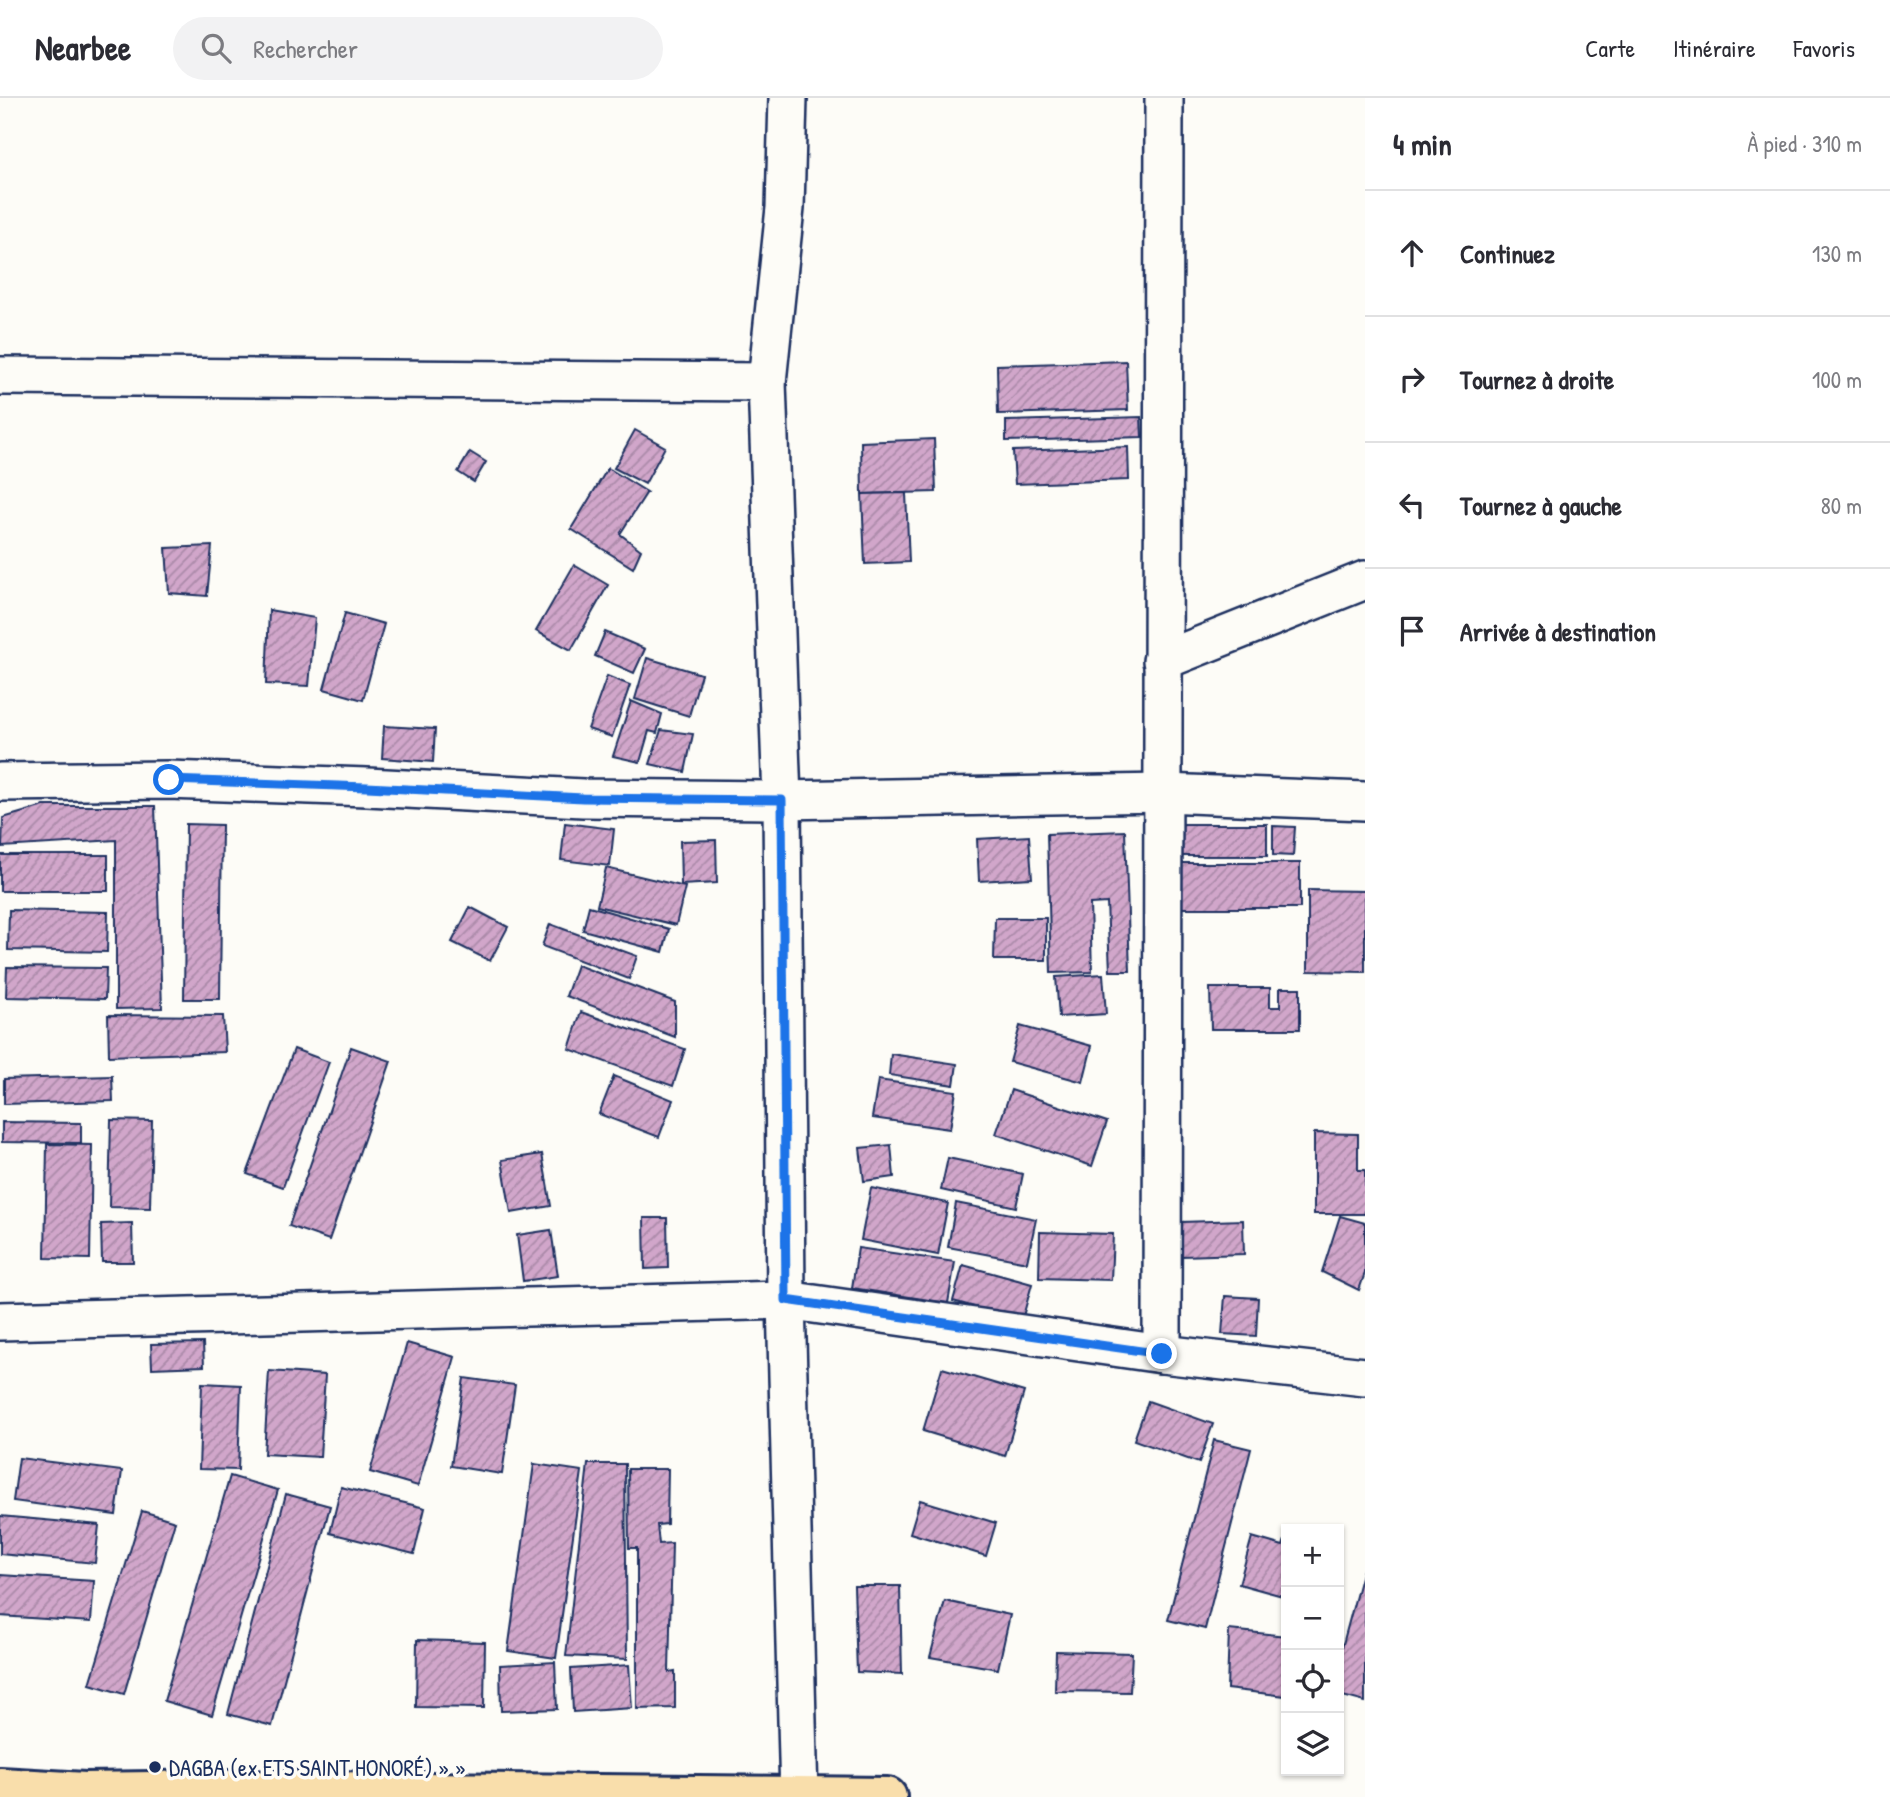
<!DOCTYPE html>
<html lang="fr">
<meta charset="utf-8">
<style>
body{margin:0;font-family:"Patrick Hand",sans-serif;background:#f2f2f3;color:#2b2b33}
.controls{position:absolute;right:21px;bottom:21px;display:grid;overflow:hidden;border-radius:0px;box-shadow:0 2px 5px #0004}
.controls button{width:63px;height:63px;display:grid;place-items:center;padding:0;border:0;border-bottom:2px solid #e1e1e2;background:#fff;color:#2b2b33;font:35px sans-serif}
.stop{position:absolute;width:21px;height:21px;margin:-16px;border:5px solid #1a73e8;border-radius:50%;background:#fff}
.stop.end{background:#1a73e8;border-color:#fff;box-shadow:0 2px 7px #0008}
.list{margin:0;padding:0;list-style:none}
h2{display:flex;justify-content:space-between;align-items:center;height:91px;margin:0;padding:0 28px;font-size:30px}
h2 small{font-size:23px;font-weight:400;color:#7c7c81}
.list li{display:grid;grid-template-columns:46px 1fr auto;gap:21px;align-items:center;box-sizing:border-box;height:126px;padding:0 28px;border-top:2px solid #e1e1e2}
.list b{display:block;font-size:26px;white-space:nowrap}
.list em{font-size:23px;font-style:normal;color:#7c7c81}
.icon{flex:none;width:38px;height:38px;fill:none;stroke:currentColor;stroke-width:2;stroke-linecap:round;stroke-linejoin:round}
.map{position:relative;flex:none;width:1365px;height:1699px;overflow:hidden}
header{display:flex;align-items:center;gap:42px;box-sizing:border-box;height:98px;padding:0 35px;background:#fff;border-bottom:2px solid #e1e1e2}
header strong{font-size:33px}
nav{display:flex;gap:38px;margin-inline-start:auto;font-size:24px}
.search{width:490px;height:63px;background:#f2f2f3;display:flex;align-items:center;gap:18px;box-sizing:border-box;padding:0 24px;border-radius:38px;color:#7c7c81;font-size:26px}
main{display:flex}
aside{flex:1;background:#fff}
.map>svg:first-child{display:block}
.building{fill:url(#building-hatch);stroke:#1b2f5e;stroke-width:2}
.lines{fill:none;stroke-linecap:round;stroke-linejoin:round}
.street-casing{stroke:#1b2f5e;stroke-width:42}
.highway-casing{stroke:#1b2f5e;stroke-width:44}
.street{stroke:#fdfcf7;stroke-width:37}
.highway{stroke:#f9deab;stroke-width:38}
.route{stroke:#1a73e8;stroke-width:9}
.poi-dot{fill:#1b2f5e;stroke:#fdfcf7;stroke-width:2.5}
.labels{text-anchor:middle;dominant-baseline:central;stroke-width:7;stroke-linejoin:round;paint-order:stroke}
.poi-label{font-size:23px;fill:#1b2f5e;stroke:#fdfcf7;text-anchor:start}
</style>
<header>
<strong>Nearbee</strong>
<div class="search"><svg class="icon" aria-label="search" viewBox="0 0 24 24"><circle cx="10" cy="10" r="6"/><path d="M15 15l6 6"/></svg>Rechercher</div>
<nav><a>Carte</a><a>Itinéraire</a><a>Favoris</a></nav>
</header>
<main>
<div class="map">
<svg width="1365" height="1699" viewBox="0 0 1365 1699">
<defs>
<pattern id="building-hatch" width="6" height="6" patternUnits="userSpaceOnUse" patternTransform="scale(1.75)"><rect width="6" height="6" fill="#d1a6ca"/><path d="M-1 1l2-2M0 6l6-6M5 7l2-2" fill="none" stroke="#a988a7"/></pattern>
</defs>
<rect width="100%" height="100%" fill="#fdfcf7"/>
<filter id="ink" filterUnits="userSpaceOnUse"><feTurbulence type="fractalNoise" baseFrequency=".0143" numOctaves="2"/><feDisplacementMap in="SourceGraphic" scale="14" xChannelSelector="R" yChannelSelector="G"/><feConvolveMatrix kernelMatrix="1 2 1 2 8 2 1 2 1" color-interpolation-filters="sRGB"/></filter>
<g filter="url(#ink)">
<g class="building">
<path d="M1126 263 1128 312 998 316 997 267Z"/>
<path d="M1141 319 1142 339 1006 343V323Z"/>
<path d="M635 332 665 349 645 386 614 370Z"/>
<path d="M934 341 936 394 862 396 861 344Z"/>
<path d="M1128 349 1129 382 1015 386 1013 353Z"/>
<path d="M470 354 486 364 474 384 458 374Z"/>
<path d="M608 370 647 394 620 436 641 452 633 470 571 431Z"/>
<path d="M906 395 909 464 865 466 862 396Z"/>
<path d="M212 448 207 498 169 495 166 450Z"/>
<path d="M574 467 608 487 571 552 536 533Z"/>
<path d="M269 512 315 520 309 588 266 586Z"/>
<path d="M345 515 384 526 363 602 324 591Z"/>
<path d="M605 534 645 551 634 575 595 558Z"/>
<path d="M647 560 701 576 689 618 635 601Z"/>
<path d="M607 578 630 587 612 639 588 631Z"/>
<path d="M631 603 662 616 657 635 649 633 640 664 613 658Z"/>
<path d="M384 628 435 631 433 664 382 660Z"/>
<path d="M661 632 693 636 685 674 650 666Z"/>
<path d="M44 708H155L162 910 116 911V742L2 749 3 720Z"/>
<path d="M565 725 614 731 610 768 561 762Z"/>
<path d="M186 726 222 727 220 901H184Z"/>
<path d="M1178 726H1267V758H1177Z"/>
<path d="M1273 728 1295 729 1293 758 1273 757Z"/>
<path d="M1125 733 1130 873H1110L1107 805 1090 806 1092 874 1051 875 1047 736Z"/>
<path d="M1029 738 1032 780 979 783 977 741Z"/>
<path d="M716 742 717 785 681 787 680 743Z"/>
<rect x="0" y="757" width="108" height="36"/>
<path d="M1178 765H1300V810H1179Z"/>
<path d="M606 770 685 789 676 827 597 808Z"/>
<path d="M1308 792 1365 793V874L1308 873Z"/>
<path d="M589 808 669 831 663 854 583 832Z"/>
<path d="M470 809 508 829 490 863 452 844Z"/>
<path d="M9 812 108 814 107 854 8 852Z"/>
<path d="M995 820H1046V862H994Z"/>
<path d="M550 826 637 858 629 881 542 848Z"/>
<path d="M577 867 675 904V939L566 898Z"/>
<path d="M7 869 106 870 105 901 6 899Z"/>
<path d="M1103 876 1106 916 1059 919 1056 879Z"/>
<path d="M1210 890H1270V909H1280V890H1300V931H1211Z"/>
<path d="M581 914 685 951 673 988 569 951Z"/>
<path d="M108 917 223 918 225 954 109 958Z"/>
<path d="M1020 928 1092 948 1083 984 1010 964Z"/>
<path d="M351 949 391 963 329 1142 289 1128Z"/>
<path d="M294 951 329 964 283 1089 247 1076Z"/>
<path d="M891 956 957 966 954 987 889 977Z"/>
<path d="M112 978 113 1003 4 1006V981Z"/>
<path d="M614 978 673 1002 659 1039 599 1016Z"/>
<path d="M878 982 956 993 950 1031 872 1020Z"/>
<path d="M1011 992 1107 1024 1092 1068 996 1036Z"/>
<path d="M111 1022 152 1023 150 1110 109 1109Z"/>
<path d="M2 1024 81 1025V1045L2 1044Z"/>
<path d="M1314 1035 1358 1036V1072H1365V1116H1314Z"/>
<path d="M47 1046 92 1047 90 1161 45 1160Z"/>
<path d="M891 1047 894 1079 864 1083 860 1050Z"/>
<path d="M542 1056 551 1108 511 1115 502 1062Z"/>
<path d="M948 1060 1023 1076 1016 1109 941 1092Z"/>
<path d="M871 1090 948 1105 938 1157 861 1142Z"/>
<path d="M956 1105 1036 1121 1027 1164 948 1149Z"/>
<path d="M1340 1118 1365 1125V1175L1359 1192 1322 1174Z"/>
<path d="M644 1120H667L668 1170 645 1171Z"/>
<path d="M1243 1122 1244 1156 1182 1158 1181 1124Z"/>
<path d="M132 1125 133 1164H102L101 1126Z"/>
<path d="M551 1132 558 1178 523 1183 517 1137Z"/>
<path d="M1040 1134 1113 1136 1111 1182 1039 1180Z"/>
<path d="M858 1150 955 1164 948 1205 852 1190Z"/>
<path d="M963 1167 1032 1186 1022 1222 953 1203Z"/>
<path d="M1225 1198 1258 1200 1256 1238 1222 1236Z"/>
<path d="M203 1245 204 1268 152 1270 151 1246Z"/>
<path d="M407 1245 455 1259 418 1388 370 1374Z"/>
<path d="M942 1270 1024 1294 1005 1358 923 1333Z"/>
<path d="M269 1273 325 1277 320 1359 264 1356Z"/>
<path d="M464 1280 515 1287 502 1376 451 1368Z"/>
<path d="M202 1285 241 1287 238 1372 199 1371Z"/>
<path d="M1148 1303 1213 1326 1199 1365 1134 1342Z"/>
<path d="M1214 1342 1251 1351 1205 1531 1168 1522Z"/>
<path d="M19 1360 122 1373 116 1417 13 1403Z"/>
<path d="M534 1366 582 1373 556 1560 508 1553Z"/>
<path d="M588 1366H625L627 1561 566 1558Z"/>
<path d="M628 1371H668L667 1426 657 1427 659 1446 672 1445 669 1574 675 1573V1610L637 1611V1450H629Z"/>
<path d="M230 1378 278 1392 212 1617 164 1603Z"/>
<path d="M341 1389 425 1410 414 1456 330 1435Z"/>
<path d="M286 1396 330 1408 272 1628 228 1616Z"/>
<path d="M920 1402 996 1425 986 1458 910 1435Z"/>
<path d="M142 1413 175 1423 124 1596 90 1586Z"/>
<path d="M0 1418 99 1427 95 1465 0 1456Z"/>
<path d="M1252 1439 1283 1448 1286 1439V1499L1239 1486Z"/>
<path d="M1365 1464V1604L1339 1597V1561Z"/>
<path d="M0 1477 94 1483 91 1524 0 1518Z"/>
<path d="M854 1488H900L902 1576 857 1574Z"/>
<path d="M945 1503 1010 1517 998 1571 930 1559Z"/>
<path d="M1229 1532 1286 1538V1598L1227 1591Z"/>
<path d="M417 1542 485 1544 484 1610 416 1609Z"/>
<path d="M1056 1553 1132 1555 1130 1594 1055 1593Z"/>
<path d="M555 1564 557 1611 501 1613 500 1567Z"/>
<path d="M629 1567 632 1610 573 1614 571 1571Z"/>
</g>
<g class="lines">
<g class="street-casing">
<g id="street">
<path d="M788 0 785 110 767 284 782 702 786 1202 799 1699"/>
<path d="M0 278 767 284"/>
<path d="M1162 563 1365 482"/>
<path d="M0 684 168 682 367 689 583 700 782 702 1164 695 1365 703"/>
<path d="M0 1223 786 1202 1162 1256 1365 1279"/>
<path d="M1162 1256 1164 0"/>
</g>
</g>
<g class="highway-casing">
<path id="highway" d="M0 1689 85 1694 221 1692 887 1699"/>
</g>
<use href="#street" class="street"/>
<use href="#highway" class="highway"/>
</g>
</g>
<g class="lines" filter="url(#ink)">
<path class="route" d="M169 682 367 689 583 700 782 702 786 1202 1162 1256"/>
</g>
<circle class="poi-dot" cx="155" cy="1669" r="7"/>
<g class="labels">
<g class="poi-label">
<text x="169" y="1669">DAGBA (ex ETS SAINT HONORÉ) » »</text>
</g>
</g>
</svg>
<div class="controls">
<button>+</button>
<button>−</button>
<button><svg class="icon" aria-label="locate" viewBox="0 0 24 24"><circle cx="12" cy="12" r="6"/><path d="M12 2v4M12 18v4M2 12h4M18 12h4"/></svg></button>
<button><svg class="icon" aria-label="layers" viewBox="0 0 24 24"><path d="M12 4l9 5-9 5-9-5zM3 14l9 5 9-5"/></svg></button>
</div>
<div class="stop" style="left:169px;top:682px"></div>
<div class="stop end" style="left:1162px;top:1256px"></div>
</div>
<aside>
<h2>4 min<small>À pied · 310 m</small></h2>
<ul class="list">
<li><svg class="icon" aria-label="ahead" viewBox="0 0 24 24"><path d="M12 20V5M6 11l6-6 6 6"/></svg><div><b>Continuez</b></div><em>130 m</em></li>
<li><svg class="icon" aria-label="right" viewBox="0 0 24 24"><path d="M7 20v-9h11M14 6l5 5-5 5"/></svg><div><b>Tournez à droite</b></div><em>100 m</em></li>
<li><svg class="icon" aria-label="left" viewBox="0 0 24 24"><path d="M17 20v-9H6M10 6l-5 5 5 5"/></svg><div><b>Tournez à gauche</b></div><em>80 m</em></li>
<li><svg class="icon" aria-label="arrive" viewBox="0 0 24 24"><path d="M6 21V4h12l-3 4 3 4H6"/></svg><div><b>Arrivée à destination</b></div></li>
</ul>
</aside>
</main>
